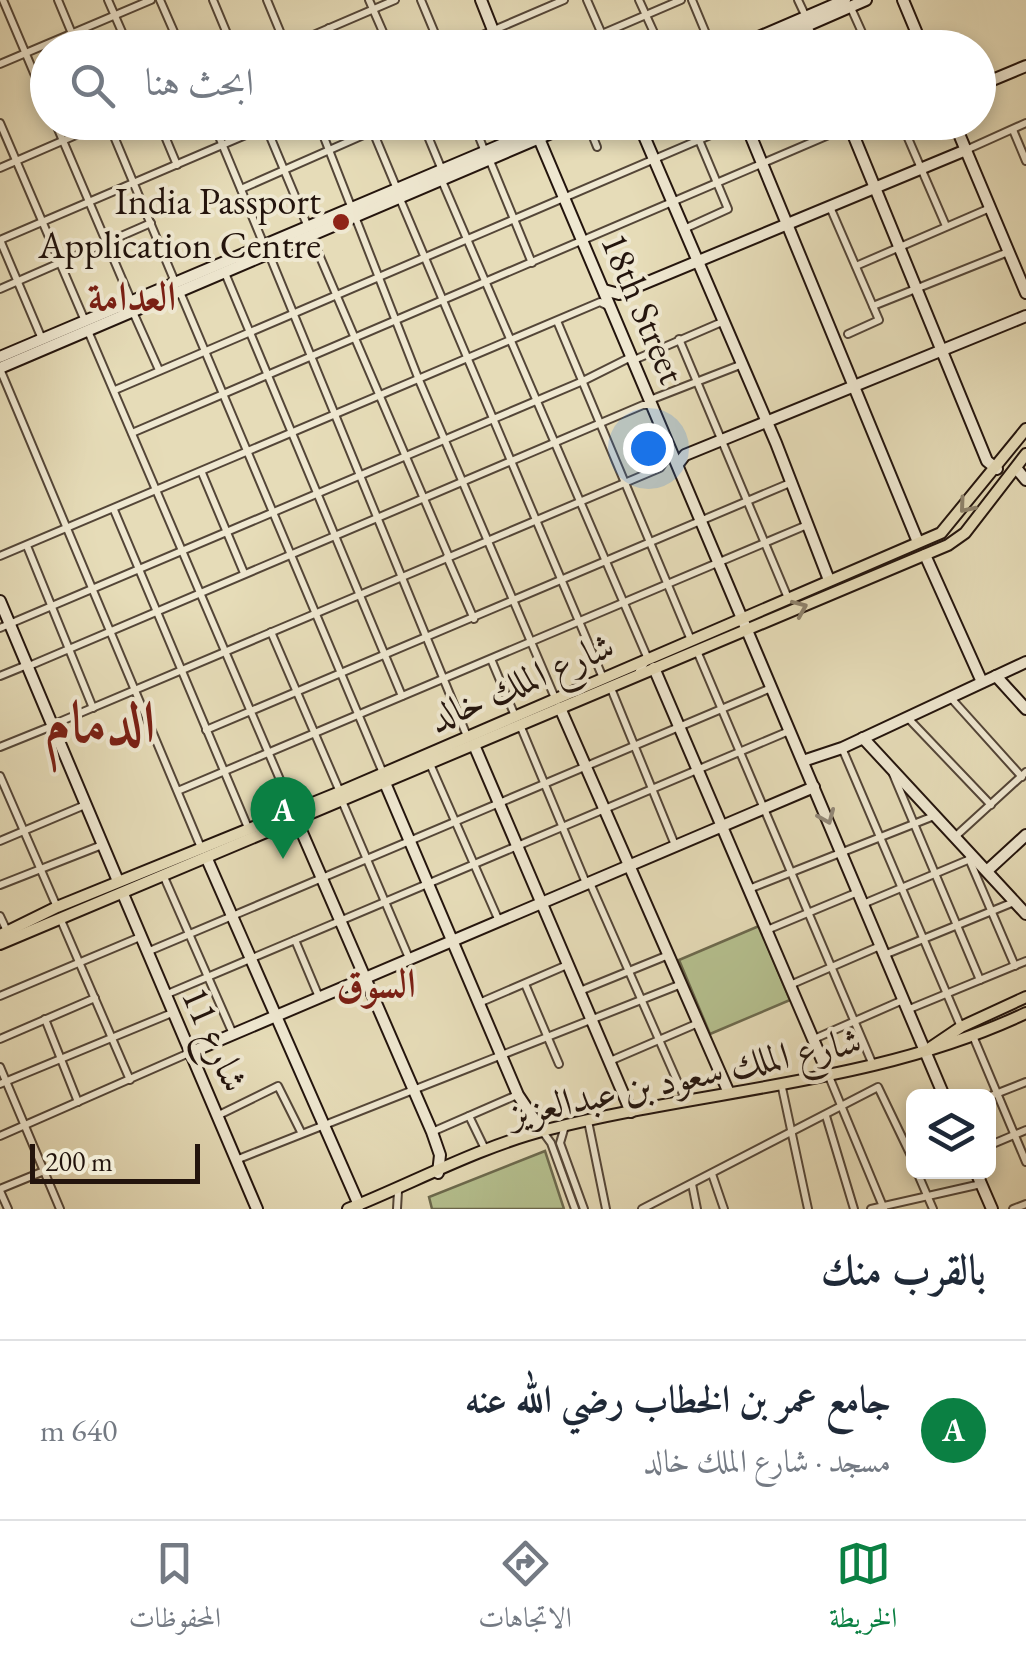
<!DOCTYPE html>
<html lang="ar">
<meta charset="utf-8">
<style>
body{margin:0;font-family:"EB Garamond",Amiri,serif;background:#f2f2f3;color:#1f2937;direction:rtl}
.controls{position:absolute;right:30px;bottom:30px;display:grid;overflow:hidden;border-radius:15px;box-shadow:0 5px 15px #0003}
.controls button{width:90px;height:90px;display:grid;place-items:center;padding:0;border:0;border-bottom:2px solid #e0e1e3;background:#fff;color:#1f2937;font:50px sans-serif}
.scale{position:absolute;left:30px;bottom:25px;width:170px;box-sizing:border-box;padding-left:10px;border:5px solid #23140d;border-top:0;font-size:28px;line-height:35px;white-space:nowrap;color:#23140d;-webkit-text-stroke:8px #efe8d1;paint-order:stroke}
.you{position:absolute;left:648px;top:448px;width:35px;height:35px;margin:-25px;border:8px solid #fff;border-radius:50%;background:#1a73e8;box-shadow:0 0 0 15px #1a73e833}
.badge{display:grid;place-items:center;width:65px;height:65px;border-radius:50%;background:#0b8043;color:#fff;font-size:32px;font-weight:700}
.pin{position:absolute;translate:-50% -82px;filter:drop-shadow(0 2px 5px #0008)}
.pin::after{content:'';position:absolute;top:52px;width:35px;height:30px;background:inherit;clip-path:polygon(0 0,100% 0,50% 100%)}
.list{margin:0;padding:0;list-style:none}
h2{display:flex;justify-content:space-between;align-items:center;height:130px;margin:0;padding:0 40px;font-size:42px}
h2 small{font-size:32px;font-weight:400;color:#747a83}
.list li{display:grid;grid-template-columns:65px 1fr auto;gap:30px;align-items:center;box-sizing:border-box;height:180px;padding:0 40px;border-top:2px solid #e0e1e3}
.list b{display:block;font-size:38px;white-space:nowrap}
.list p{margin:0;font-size:32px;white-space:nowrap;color:#747a83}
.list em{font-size:32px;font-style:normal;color:#747a83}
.icon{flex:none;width:55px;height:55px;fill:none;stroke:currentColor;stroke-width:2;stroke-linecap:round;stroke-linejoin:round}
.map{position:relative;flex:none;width:1026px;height:1209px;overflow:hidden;direction:ltr}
.search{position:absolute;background:#fff;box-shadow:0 5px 15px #0003;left:30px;right:30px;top:30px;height:110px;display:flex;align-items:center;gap:25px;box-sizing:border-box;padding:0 35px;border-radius:55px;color:#747a83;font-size:38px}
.sheet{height:310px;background:#fff}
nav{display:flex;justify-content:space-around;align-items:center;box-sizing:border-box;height:140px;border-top:2px solid #e0e1e3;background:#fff;font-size:28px;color:#747a83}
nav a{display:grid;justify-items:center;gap:5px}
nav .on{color:#0b8043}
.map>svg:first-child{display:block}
.green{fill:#b5c08f;stroke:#6c6a4e;stroke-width:2.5}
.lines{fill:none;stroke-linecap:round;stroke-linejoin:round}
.street-casing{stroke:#544638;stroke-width:10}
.secondary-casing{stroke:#23140d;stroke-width:14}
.primary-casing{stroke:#23140d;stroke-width:14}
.street{stroke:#efe8d1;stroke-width:6}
.secondary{stroke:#efe8d1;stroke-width:10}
.primary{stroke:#e6dcb8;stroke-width:10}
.oneway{stroke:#8e826b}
.oneway2{stroke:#938979}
.poi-dot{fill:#8f2418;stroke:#efe8d1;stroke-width:4}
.labels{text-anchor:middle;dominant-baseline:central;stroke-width:8;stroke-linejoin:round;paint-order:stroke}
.poi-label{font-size:38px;fill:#23140d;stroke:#efe8d1;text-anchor:end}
.street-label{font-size:38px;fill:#23140d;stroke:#efe8d1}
.neighbourhood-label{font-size:40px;font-weight:bold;fill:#7a1f14;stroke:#efe8d1}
.town-label{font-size:58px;font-weight:bold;fill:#7a1f14;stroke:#efe8d1}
</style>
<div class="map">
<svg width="1026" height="1209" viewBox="0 0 1026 1209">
<rect width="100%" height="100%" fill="#e6dcb8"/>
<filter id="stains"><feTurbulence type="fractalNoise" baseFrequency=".002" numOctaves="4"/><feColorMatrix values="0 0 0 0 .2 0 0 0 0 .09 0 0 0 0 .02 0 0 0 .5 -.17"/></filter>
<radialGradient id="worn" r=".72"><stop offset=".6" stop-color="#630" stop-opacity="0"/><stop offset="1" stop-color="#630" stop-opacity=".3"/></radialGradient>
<g class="green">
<path d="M759 926 790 1000 710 1034 679 960Z"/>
<path d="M545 1151 564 1209H432L429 1197Z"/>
</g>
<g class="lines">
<g class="street-casing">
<g id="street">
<path d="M3 0 48 106"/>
<path d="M58 0 78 48"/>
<path d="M108 0 129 48"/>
<path d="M160 0 181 48"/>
<path d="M213 0 233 48"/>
<path d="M267 0 286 46"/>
<path d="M369 0 390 48"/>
<path d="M421 0 441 48"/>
<path d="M587 0 608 48"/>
<path d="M639 0 661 48"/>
<path d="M692 0 712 48"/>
<path d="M798 0 806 17"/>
<path d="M851 8 869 48"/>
<path d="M329 28 337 48"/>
<path d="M283 48 395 0"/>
<path d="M452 48 564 0"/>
<path d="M569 48 681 0"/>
<path d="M0 64 151 0"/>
<path d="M55 122 131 300"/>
<path d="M108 122 175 282"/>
<path d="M159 122 177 165"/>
<path d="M213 122 264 245"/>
<path d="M264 122 308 227"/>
<path d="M318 122 419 380 555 698"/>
<path d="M369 122 397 189"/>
<path d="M422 122 442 170"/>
<path d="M473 122 485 152"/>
<path d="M587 122 597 147"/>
<path d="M901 122 946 226"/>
<path d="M0 123 85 321"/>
<path d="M1013 130 1026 161"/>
<path d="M966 150 1026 123"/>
<path d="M490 161 532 263"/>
<path d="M0 168 106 122"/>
<path d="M442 181 648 659 639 671"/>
<path d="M241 189 393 122"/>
<path d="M400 199 603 678"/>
<path d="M830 207 879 320 848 334"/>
<path d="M684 229 728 209 699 140"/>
<path d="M311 236 449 557"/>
<path d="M0 240 276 122"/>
<path d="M0 240 42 339"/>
<path d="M269 254 467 736"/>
<path d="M856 266 990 208"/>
<path d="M225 273 402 696"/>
<path d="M0 289 151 223"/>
<path d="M180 292 383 773"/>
<path d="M873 306 1008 252"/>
<path d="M133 312 159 370"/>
<path d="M557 321 691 640"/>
<path d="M88 331 293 810"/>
<path d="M679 339 788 598"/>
<path d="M634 360 722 322"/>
<path d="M0 369 202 850"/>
<path d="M115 390 741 122"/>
<path d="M650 400 740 365"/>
<path d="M132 433 859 122"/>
<path d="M202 473 244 573"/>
<path d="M114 510 249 830"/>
<path d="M27 546 93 708"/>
<path d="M0 556 600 302 610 307"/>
<path d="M447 557 474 619"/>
<path d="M0 628 583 381 631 357"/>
<path d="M271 632 340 792"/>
<path d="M697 651 873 1065"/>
<path d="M491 659 515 716"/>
<path d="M29 666 643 405H652"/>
<path d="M0 676 27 665"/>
<path d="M610 686 675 845"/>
<path d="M950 697 1022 777"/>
<path d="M907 717 991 805"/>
<path d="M520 725 586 883"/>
<path d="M206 730 790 483"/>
<path d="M55 731 59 722 660 468 671 452"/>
<path d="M0 747 52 726"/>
<path d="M842 748 961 1027"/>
<path d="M430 764 499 921"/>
<path d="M893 774 980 980"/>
<path d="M0 776 57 907"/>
<path d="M180 790 807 525"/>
<path d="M342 801 409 958"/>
<path d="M957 835 1026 772"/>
<path d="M0 841 85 805"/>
<path d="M969 859 1015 966"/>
<path d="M164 877 233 1034"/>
<path d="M590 883 686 1101"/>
<path d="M0 885 102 845"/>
<path d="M749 889 934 816"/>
<path d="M863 904 975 857"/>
<path d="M0 916 7 931"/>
<path d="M60 918 130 1080"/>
<path d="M767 930 858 892"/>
<path d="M295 940 319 997"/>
<path d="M147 952 771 688"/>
<path d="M884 955 1014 902"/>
<path d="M525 984 559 1064"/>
<path d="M790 985 880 946"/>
<path d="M580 991 666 956"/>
<path d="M165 995 789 731"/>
<path d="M0 996 140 937"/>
<path d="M479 1003 567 965"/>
<path d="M907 1010 1026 961"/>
<path d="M45 1019 78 1102"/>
<path d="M973 1036 1026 1162"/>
<path d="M0 1039 95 998"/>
<path d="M814 1039 903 1000"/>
<path d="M610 1061 696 1024"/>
<path d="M0 1067 60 1209"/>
<path d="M828 1074 884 1209"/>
<path d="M781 1083 808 1209"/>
<path d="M0 1084 172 1013"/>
<path d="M988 1097 1026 1082"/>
<path d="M219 1115 278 1086 301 1132"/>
<path d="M469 1116 486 1151"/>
<path d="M826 1116 854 1209"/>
<path d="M588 1121 606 1209"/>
<path d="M565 1126 560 1143 584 1209"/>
<path d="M432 1132 517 1095"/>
<path d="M543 1132 551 1143 575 1209"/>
<path d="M0 1136 189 1053"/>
<path d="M988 1146 1026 1130"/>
<path d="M236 1160 679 985"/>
<path d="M917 1172 933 1209"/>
<path d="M712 1174 724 1209"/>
<path d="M692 1184 697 1209"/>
<path d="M0 1189 44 1171"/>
<path d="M0 1191 8 1209"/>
<path d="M397 1209 398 1191"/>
<path d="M642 1209 878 1087 914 1162"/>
<path d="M871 1209 981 1184"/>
<path d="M1013 1209 1026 1204"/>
</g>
</g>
<g class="secondary-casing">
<g id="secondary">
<path d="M481 0 500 48"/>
<path d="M903 0 923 48"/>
<path d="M807 28 815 48"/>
<path d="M733 48 845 0"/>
<path d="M756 48 866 0"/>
<path d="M978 86 1026 66"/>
<path d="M532 122 944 1096"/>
<path d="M638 122 776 443 829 580"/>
<path d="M745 122 918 542"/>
<path d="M848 122 987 461 997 469"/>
<path d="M954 122 1026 293"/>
<path d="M604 290 619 294 966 150"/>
<path d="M0 357 555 122"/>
<path d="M0 368 577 122"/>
<path d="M678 464 685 455 1026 316"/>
<path d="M1016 468 1026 480"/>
<path d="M925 555 982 682"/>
<path d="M0 601 118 881"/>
<path d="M654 668 828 1074"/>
<path d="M996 676 1026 709"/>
<path d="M560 708 729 1093"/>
<path d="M863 738 1026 914"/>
<path d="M474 745 631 1112"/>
<path d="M803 761 842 748 1026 662"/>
<path d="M385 783 518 1095 542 1131"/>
<path d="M297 821 432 1132 440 1155 438 1173"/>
<path d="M207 859 359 1205"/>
<path d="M989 869 1026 835"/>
<path d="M123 894 257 1209"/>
<path d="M189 1053 814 787"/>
<path d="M976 1172 992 1209"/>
</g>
</g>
<g class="primary-casing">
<g id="primary">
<path d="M0 935 57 907 340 792 941 533 1026 429"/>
<path d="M0 944 948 545 965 533 1026 454"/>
<path d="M930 1048 961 1027 1026 997"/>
<path d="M348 1209C413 1183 479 1147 546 1130 705 1089 876 1084 1026 1013"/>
</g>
</g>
<use href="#street" class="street"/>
<use href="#secondary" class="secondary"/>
<use href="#primary" class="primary"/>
</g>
<defs><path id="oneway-chevron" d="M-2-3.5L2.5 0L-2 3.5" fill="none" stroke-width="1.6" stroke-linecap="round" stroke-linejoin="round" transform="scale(2.5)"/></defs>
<g class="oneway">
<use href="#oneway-chevron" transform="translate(966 506) rotate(130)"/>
<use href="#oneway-chevron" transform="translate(800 608) rotate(-23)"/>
</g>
<use class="oneway2" href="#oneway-chevron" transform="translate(827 817) rotate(67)"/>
<circle class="poi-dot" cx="341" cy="222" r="10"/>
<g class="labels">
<g class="poi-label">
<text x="321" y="200">India Passport<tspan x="321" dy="44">Application Centre</tspan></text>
</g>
<g class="street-label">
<text transform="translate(644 308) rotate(67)">18th Street</text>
<text transform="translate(521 681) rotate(-23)">شارع الملك خالد</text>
<text transform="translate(216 1039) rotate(66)">شارع 11</text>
<text transform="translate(685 1076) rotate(-12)">شارع الملك سعود بن عبدالعزيز</text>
</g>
<g class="neighbourhood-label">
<text x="132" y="296">العدامة</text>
<text x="376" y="983">السوق</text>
</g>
<g class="town-label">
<text x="100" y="721">الدمام</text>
</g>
</g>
<rect width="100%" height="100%" filter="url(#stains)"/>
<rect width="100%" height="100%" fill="url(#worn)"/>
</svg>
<div class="controls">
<button><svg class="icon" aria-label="layers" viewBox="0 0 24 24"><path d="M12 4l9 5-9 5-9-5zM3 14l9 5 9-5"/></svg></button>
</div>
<div class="scale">200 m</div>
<div class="you"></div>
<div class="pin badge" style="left:283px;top:859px">A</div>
<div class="search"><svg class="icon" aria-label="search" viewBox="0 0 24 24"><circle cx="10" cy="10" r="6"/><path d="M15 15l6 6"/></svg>ابحث هنا</div>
</div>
<section class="sheet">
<h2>بالقرب منك<small></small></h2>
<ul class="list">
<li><span class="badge">A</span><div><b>جامع عمر بن الخطاب رضي الله عنه</b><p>مسجد · شارع الملك خالد</p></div><em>640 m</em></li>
</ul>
</section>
<nav>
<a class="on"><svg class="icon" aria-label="map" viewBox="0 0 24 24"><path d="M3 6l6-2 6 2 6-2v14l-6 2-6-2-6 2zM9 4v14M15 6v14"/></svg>الخريطة</a>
<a><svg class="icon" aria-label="directions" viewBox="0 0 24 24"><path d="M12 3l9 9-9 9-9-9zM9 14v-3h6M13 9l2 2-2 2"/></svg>الاتجاهات</a>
<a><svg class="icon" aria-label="saved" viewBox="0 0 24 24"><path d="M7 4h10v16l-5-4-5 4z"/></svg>المحفوظات</a>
</nav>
